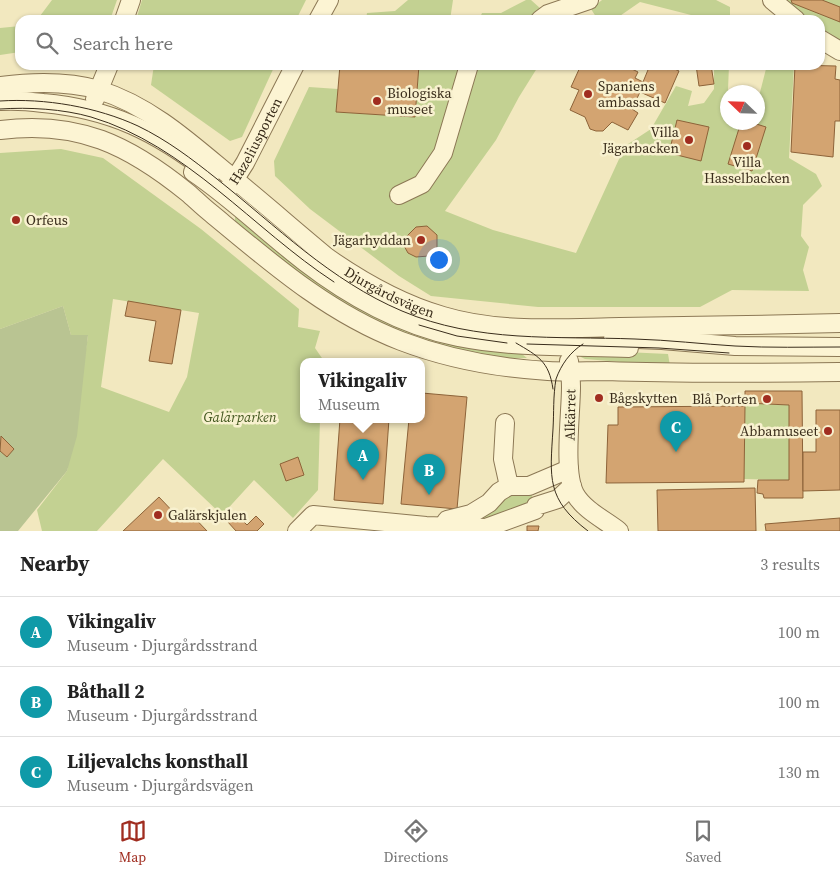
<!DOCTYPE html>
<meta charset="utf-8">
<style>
body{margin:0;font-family:"Source Serif 4",serif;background:#f6f6f6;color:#222}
.compass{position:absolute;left:720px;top:85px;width:45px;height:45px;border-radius:50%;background:#fff;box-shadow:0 1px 4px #0004;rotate:293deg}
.you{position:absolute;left:438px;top:259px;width:18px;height:18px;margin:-12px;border:4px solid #fff;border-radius:50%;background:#1a73e8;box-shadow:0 0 0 8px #1a73e833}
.badge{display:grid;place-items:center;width:32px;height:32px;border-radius:50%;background:#a02d20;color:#fff;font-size:16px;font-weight:700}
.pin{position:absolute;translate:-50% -41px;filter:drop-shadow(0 1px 2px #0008)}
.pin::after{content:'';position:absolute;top:26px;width:18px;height:15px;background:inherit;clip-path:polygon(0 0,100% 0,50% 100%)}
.popup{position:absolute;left:300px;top:358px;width:125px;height:65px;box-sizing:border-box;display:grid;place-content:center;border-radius:10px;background:#fff;filter:drop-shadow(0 1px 4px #0005);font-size:16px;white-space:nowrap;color:#767676}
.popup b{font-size:19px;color:#222}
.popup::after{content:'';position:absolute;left:50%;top:100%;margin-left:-10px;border:10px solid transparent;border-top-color:#fff}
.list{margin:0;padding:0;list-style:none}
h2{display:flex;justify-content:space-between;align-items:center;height:65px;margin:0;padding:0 20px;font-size:21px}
h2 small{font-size:16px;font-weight:400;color:#767676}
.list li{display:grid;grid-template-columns:32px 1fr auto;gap:15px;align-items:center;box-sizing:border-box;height:70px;padding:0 20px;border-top:1px solid #e0e0e0}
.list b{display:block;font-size:19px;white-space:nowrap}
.list p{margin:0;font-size:16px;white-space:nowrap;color:#767676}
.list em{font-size:16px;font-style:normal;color:#767676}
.icon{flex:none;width:28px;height:28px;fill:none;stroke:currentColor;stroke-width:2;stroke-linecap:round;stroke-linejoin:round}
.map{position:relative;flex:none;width:840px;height:531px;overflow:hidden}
.search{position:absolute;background:#fff;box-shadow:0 1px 4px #0004;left:15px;right:15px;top:15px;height:55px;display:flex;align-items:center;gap:12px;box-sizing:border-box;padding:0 18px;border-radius:15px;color:#767676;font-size:19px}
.sheet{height:275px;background:#fff}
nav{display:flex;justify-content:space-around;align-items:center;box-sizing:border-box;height:70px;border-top:1px solid #e0e0e0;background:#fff;font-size:14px;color:#767676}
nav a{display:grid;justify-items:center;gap:2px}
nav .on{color:#a02d20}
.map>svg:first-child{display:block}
.green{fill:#c3d192;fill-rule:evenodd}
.cemetery{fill:#b9c492}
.building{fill:#d3a471;stroke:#8d6339}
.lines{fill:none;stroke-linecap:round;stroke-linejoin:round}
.minor-casing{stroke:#8c7855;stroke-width:20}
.minor{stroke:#fcf4d3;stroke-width:18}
.tram{stroke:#3a2d1b;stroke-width:1}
.poi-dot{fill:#a02d20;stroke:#f8f1cf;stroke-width:2}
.labels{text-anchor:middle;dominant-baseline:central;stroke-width:5;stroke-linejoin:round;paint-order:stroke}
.poi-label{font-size:14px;fill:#3a2d1b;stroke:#f8f1cf;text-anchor:start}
.street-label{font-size:14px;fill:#3a2d1b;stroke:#f8f1cf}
.park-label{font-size:14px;font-style:italic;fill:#445820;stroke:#f8f1cf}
</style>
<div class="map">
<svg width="840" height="531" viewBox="0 0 840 531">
<rect width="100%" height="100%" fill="#f2e8bf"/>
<g class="green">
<path d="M52 0H117L110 20H37Z"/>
<path d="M142 0H306L296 20H136Z"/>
<path d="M408 0H453L450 20H366L367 13 395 11Z"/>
<path d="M526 0H531L541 9 558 6 566 20H479L482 13H501Z"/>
<path d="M602 0H716L730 7V20H699L695 16 640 2 614 20H598L591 9Z"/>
<path d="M784 0H840V41L820 30V20H806Z"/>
<path d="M20 26V52L0 55V28Z"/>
<path d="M154 65H275L242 137 230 141 151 85Z"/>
<path d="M419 65H539L519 97 496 140 445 211 493 230 576 253 625 146 651 129 676 86 692 91 688 106 704 103 714 89V65H729L728 90 735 92H728V122H758V100L767 65H794L789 158 816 174 822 186 803 205 801 236 809 247 803 270 809 291 732 290 700 307H538L431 296 399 276 310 209 275 176 274 161 309 87 338 89 337 112 415 117Z"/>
<path d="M61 149 103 158 201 229 299 309 298 327 320 331 315 348 324 361H304V419H320L318 490 293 518 254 480 222 515 163 459 97 531H42L37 510 67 471 88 336 71 335 63 306 0 329V153ZM113 299 199 313 187 377 169 412 101 387Z"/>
<path d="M241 214 306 269 518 351 527 358H491L438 346 393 332 356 314 299 276 235 222V217Z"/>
<path d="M582 350 668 354 670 366 585 359 581 357 580 353Z"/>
<path d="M745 403 789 405V480L744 479Z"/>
<path d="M520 493H532V503L485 525 454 522 503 498Z"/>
</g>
<path class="cemetery" d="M63 306 71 335H88L77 436 67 471 18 531H0V329Z"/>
<g class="building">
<path d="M791 0H822L840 7V22L792 3Z"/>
<path d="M340 65H419L415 117 336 112Z"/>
<path d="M581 65 588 68 590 65H624L638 72 635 78 643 82 650 65H666L679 71 665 103 640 92 632 109 638 113 628 130 612 122 603 131H596L590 129 585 117 570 110 579 90 571 87Z"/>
<path d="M696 65H711L714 84 699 86Z"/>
<path d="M795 65 836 66 835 79 840 80V121H835L833 157 791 152Z"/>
<path d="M677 120 709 127 701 161 669 153Z"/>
<path d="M741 122H750L766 127 752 171 728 164Z"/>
<path d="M427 226 437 235V247L429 256 416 257 408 253 403 244 406 237 416 227Z"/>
<path d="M128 301 181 310 172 364 149 361 156 321 125 316Z"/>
<path d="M745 391H802L803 498H764L763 494 757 493 758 480H789V405L745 403Z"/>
<path d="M422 393 467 397 457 509 401 504 409 419H422Z"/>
<path d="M745 406 744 482 606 483 608 425H618V407Z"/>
<path d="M816 410H840V490L803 491V452H816Z"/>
<path d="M340 419H389L383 504 334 500Z"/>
<path d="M1 436 14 449 7 457 0 451Z"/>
<path d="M298 457 304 475 286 481 280 464Z"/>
<path d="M755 488 756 531H658L657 490Z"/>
<path d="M159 497 179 518 188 511 207 531H123Z"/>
<path d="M235 513 247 525 256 516 264 524 257 531H236L227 521Z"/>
<path d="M840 518V531H766L765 524Z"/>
<path d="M527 526H539L538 531H527Z"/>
</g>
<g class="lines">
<g class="minor-casing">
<g id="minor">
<path d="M772 0 796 20"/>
<path d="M124 20 131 0"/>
<path d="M318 20 329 0"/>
<path d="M540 20 548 14 589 0"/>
<path d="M820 39 840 51"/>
<path id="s1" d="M0 86C31 82 68 81 99 90 147 105 185 138 223 170 259 199 293 229 328 258 364 283 401 304 443 316 499 333 562 328 620 327 693 326 767 325 840 323"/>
<path d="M95 99 109 65"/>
<path d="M0 101C14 100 28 101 43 103 111 109 157 132 211 174"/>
<path d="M0 130C78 120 129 145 188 193 196 200 204 208 212 214 271 263 328 313 401 341 448 359 497 368 548 371 567 372 587 371 607 371 685 374 762 373 840 372"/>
<path d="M193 172C233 199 267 233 305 262 349 296 403 326 458 337 514 348 572 346 629 348"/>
<path id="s2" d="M229 188 245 163 295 65"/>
<path d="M399 195 422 184 443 153 469 65"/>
<path d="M613 338 662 340 735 346 840 347"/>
<path d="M569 361C570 370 571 379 571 387 571 414 563 472 575 494 584 510 605 520 619 531"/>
<path d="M505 423 503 459 509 486"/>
<path d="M445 523 447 520 471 514 489 503 499 492 509 486H529L569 469"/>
<path d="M297 531 313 515 426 526 486 528 535 510 536 506 558 499 572 486"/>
</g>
</g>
<use href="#minor" class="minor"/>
<g class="tram">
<path d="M0 101C45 98 97 107 138 126 167 140 192 159 217 179 276 226 331 281 402 311 477 343 556 336 635 339 669 340 702 344 735 346 770 348 805 347 840 347"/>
<path d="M0 109C29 107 63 109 91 117 186 145 253 229 334 282"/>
<path d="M419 325 457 336 507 343"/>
<path d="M516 343C538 356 549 361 553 389"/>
<path d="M527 344 659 348 729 353"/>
<path d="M583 344C570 352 561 365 556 379 553 396 554 413 553 429 550 478 546 499 588 531"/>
</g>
</g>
<g class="poi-dot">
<circle cx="588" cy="94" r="5"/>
<circle cx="377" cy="101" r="5"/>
<circle cx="689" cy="140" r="5"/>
<circle cx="747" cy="146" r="5"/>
<circle cx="16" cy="220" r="5"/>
<circle cx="421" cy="240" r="5"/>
<circle cx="599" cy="398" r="5"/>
<circle cx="767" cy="399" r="5"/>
<circle cx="828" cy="431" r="5"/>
<circle cx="158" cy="515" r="5"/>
</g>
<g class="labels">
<g class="poi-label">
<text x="598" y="86">Spaniens<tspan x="598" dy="16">ambassad</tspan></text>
<text x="387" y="93">Biologiska<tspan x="387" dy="16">museet</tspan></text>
<text x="679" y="132" text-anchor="end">Villa<tspan x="679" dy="16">Jägarbacken</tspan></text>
<text x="747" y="162" text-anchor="middle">Villa<tspan x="747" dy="16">Hasselbacken</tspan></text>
<text x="26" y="220">Orfeus</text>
<text x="411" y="240" text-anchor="end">Jägarhyddan</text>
<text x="609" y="398">Bågskytten</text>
<text x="757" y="399" text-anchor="end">Blå Porten</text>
<text x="818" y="431" text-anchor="end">Abbamuseet</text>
<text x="168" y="515">Galärskjulen</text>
</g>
<g class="street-label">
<text stroke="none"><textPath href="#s2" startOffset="54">Hazeliusporten</textPath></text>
<text stroke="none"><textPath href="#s1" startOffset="456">Djurgårdsvägen</textPath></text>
<text transform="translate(570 415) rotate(-89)">Alkärret</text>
</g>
<g class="park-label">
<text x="240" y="417">Galärparken</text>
</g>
</g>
</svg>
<svg class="compass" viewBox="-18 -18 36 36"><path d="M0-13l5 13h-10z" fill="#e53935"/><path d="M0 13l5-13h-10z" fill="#767676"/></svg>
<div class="you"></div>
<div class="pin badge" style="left:363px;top:480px;background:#0f9aa8">A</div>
<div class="popup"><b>Vikingaliv</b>Museum</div>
<div class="pin badge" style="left:429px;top:495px;background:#0f9aa8">B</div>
<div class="pin badge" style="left:676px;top:452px;background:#0f9aa8">C</div>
<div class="search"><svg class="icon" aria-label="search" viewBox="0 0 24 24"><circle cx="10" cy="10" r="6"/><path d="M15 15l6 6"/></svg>Search here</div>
</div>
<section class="sheet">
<h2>Nearby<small>3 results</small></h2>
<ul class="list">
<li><span class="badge" style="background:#0f9aa8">A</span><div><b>Vikingaliv</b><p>Museum · Djurgårdsstrand</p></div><em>100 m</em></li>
<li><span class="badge" style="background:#0f9aa8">B</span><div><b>Båthall 2</b><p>Museum · Djurgårdsstrand</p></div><em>100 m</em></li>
<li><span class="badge" style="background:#0f9aa8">C</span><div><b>Liljevalchs konsthall</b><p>Museum · Djurgårdsvägen</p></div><em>130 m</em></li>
</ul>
</section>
<nav>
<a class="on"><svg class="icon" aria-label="map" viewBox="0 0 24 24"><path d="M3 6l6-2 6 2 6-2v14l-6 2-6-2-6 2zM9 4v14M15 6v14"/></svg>Map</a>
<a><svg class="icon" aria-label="directions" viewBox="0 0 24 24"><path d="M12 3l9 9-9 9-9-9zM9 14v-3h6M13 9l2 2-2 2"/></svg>Directions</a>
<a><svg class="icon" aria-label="saved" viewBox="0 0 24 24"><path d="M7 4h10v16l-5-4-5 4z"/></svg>Saved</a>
</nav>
